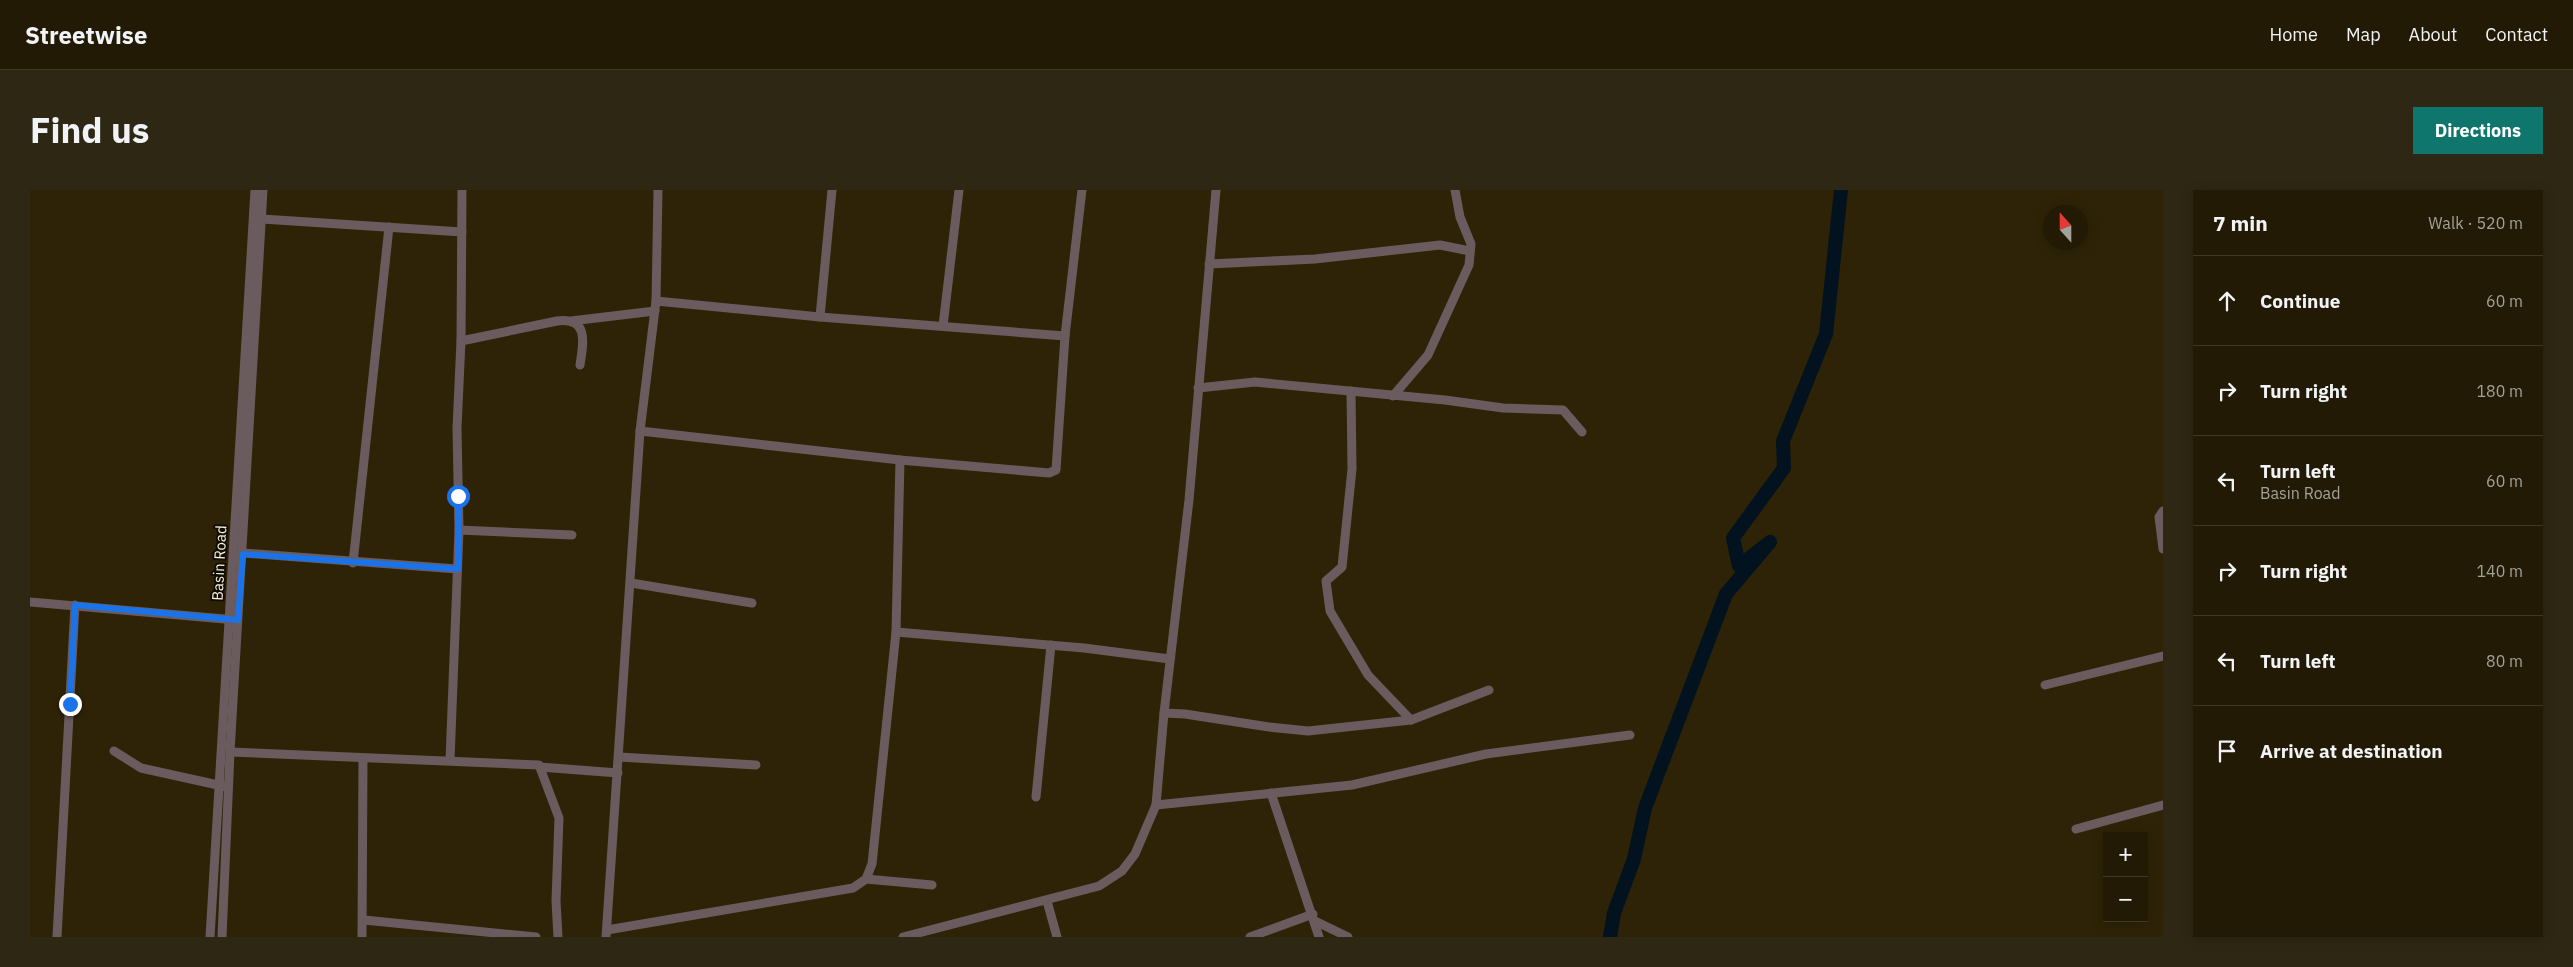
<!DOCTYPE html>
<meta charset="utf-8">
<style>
body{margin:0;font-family:"IBM Plex Sans",sans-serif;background:#2e2713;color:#f1f3f6}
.controls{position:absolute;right:15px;bottom:15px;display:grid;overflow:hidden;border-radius:0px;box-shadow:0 2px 12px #0003}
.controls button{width:45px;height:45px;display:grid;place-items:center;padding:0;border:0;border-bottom:1px solid #3f3827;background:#221a05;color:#f1f3f6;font:25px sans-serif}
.compass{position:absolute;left:2013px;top:15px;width:45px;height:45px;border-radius:50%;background:#221a05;box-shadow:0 2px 12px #0003;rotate:339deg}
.stop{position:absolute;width:15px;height:15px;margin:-11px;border:4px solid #1a73e8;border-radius:50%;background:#fff}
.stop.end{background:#1a73e8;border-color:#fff;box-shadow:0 1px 5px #0008}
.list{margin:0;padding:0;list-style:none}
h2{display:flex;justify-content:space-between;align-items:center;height:65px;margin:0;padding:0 20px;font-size:21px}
h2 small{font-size:16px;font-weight:400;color:#a2a19a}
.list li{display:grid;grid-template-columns:32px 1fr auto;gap:15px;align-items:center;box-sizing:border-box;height:90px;padding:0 20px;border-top:1px solid #3f3827}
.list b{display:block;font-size:19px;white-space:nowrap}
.list p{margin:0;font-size:16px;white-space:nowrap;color:#a2a19a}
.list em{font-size:16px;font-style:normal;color:#a2a19a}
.icon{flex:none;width:28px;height:28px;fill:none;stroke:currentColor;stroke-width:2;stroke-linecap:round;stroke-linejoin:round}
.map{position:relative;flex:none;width:2133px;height:747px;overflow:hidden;border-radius:0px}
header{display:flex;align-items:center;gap:30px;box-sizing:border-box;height:70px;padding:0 25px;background:#221a05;border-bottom:1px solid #3f3827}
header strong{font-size:24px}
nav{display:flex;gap:28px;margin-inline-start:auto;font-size:18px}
.intro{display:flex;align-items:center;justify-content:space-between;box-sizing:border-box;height:120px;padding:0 30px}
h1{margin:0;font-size:35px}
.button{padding:12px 22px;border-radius:0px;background:#0f766e;color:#fff;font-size:18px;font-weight:700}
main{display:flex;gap:30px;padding:0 30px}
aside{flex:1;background:#221a05;border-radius:0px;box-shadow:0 2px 12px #0003}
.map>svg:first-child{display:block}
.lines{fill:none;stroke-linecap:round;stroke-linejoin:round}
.river{stroke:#02121e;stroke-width:14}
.minor{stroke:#6a5b5e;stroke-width:9}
.route{stroke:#1a73e8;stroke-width:6}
.labels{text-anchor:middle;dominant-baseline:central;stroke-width:4;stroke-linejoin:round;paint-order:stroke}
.street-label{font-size:15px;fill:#f7f0e0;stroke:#120d04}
</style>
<header>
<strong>Streetwise</strong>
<nav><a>Home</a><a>Map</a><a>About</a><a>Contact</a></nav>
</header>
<div class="intro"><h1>Find us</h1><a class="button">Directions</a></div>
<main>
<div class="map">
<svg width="2133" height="747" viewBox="0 0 2133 747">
<rect width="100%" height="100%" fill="#2e2307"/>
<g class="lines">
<path class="river" d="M1580 747 1584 723 1604 669 1615 618 1696 404 1740 352 1709 376 1703 348 1754 278 1753 251 1796 144 1811 0"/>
<g class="minor">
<path d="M232 29 432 42"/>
<path d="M1179 74 1285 69 1410 55 1440 61"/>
<path d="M626 111 790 127 1035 146"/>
<path d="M790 127 802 0"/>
<path d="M541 131 625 121"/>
<path d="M913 136 929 0"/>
<path d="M431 151 527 131C560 127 553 154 550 175"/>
<path d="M1168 198 1225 192 1415 210 1473 218 1533 220 1552 242"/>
<path d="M1321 201 1322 279 1312 377 1296 391 1300 421 1338 485 1381 530"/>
<path d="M1363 206 1398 165 1439 75 1441 54 1430 27 1425 0"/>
<path d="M610 241 870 270 1019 283 1026 280 1035 146 1052 0"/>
<path d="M2133 321 2129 327 2133 359"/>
<path d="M429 340 542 345"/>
<path d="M213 363 427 379"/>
<path d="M323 373 359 37"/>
<path d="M601 393 722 413"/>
<path d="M0 412 206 430"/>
<path d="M866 442 1054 458 1140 469"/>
<path d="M2015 495 2133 466"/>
<path d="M1134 523 1155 524 1239 537 1278 541 1381 530 1459 500"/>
<path d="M84 561 111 578 197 597"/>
<path d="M200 562 509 575 529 628 526 711 528 747"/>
<path d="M589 567 726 575"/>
<path d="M420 570 429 340 427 238 431 151 432 0"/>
<path d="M510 577 588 583"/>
<path d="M1241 603 1289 747"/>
<path d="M1006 607 1021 455"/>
<path d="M1126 615 1322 595 1456 564 1600 545"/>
<path d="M2046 639 2133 615"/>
<path d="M836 689 902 695"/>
<path d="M1017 711 1027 747"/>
<path d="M334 730 506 747"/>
<path d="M1285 731 1318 747"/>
<path d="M577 740 823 698 836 689 842 674 866 442 870 270"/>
<path d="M27 747 45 415"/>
<path d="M180 747 225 0"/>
<path d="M192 747 200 562 233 0"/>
<path d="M332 747 333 569"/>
<path d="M576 747 610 241 626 111 628 0"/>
<path d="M873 747 1069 696 1092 681 1105 664 1126 615 1134 523 1159 310 1186 0"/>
<path d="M1220 747 1283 724"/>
</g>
</g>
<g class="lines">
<path class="route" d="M40 514 45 415 208 430 213 364 428 379V306"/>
</g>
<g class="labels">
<g class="street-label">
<text transform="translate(189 373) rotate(-87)">Basin Road</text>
</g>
</g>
</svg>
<div class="controls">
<button>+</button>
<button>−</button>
</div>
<svg class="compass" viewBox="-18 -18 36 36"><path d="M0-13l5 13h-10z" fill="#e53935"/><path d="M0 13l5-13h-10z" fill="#a2a19a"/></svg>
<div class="stop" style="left:428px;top:306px"></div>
<div class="stop end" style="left:40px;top:514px"></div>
</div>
<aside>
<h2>7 min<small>Walk · 520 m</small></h2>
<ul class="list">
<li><svg class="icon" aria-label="ahead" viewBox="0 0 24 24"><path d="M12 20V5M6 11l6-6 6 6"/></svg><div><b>Continue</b></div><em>60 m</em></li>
<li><svg class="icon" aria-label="right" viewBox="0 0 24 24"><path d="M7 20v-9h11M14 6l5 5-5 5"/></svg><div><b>Turn right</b></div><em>180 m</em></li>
<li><svg class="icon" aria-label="left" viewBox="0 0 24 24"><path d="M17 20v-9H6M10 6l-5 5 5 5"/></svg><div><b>Turn left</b><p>Basin Road</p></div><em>60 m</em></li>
<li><svg class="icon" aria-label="right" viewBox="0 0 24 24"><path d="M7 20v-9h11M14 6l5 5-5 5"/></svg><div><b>Turn right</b></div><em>140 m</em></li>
<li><svg class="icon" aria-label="left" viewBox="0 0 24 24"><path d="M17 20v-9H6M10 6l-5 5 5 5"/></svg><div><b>Turn left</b></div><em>80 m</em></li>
<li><svg class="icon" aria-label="arrive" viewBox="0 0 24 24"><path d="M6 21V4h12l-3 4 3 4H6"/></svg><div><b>Arrive at destination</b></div></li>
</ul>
</aside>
</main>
